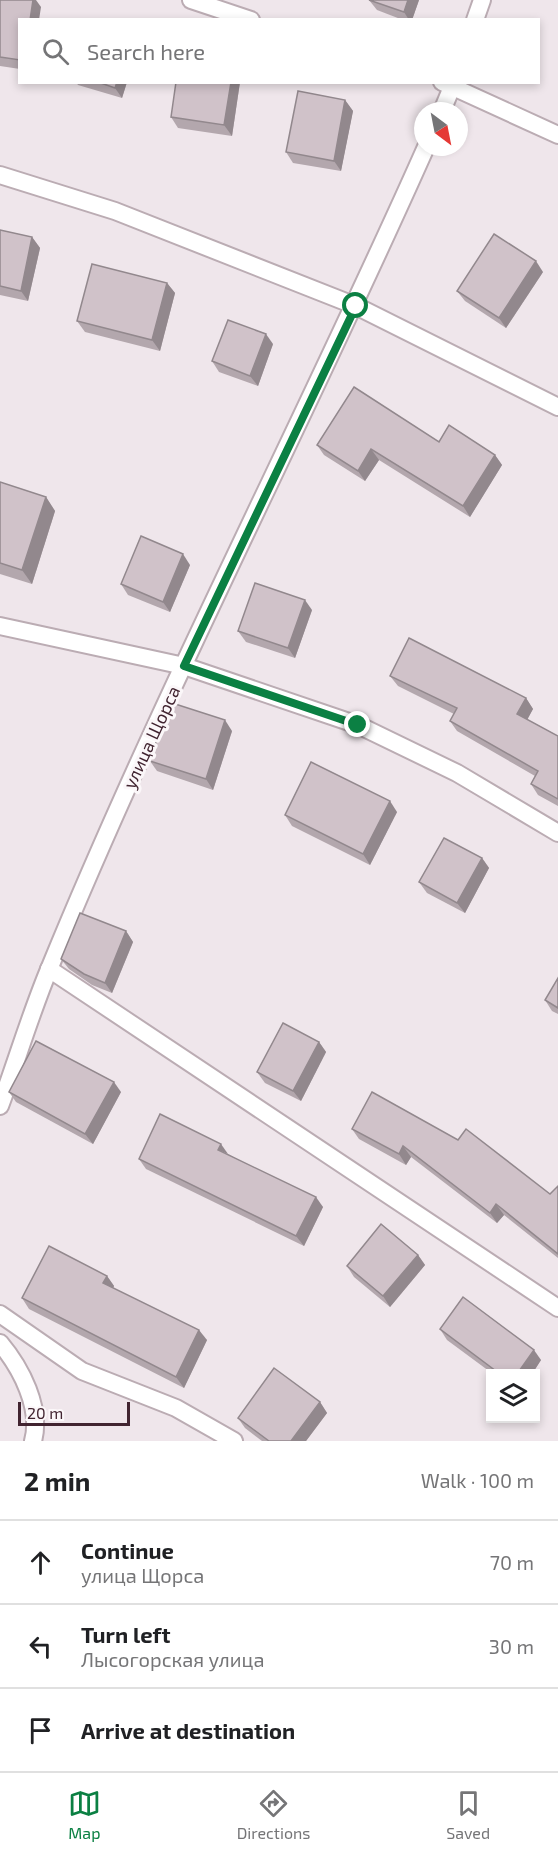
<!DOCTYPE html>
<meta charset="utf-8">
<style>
body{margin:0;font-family:"Exo 2",sans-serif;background:#f6f6f6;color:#202124}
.controls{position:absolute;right:18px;bottom:18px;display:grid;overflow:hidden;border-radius:0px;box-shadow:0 3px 9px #0003}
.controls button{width:54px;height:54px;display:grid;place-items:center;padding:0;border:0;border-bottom:2px solid #e0e0e0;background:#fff;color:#202124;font:30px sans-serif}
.compass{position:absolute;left:414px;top:102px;width:54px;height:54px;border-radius:50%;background:#fff;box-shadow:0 3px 9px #0003;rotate:148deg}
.scale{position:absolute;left:18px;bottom:15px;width:112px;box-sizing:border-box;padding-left:6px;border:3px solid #412430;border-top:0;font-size:16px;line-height:21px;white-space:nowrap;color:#412430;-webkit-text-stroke:4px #fbf7f9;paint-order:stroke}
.stop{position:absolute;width:18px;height:18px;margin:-14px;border:4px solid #0b8043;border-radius:50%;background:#fff}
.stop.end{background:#0b8043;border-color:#fff;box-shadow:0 2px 6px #0008}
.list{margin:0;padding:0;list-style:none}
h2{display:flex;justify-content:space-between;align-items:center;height:78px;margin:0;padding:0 24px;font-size:26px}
h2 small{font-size:20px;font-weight:400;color:#757577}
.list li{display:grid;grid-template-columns:39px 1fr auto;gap:18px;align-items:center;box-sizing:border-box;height:84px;padding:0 24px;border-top:2px solid #e0e0e0}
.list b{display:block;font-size:22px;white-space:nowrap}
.list p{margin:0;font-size:20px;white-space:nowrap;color:#757577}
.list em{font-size:20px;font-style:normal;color:#757577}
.icon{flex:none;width:33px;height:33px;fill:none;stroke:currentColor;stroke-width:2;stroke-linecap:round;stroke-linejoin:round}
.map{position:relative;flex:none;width:558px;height:1441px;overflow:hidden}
.search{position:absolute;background:#fff;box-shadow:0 3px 9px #0003;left:18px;right:18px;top:18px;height:66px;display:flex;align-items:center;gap:15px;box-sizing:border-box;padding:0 21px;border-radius:0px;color:#757577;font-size:22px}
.sheet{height:330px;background:#fff}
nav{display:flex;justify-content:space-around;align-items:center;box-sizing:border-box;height:84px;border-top:2px solid #e0e0e0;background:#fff;font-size:16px;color:#757577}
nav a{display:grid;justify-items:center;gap:3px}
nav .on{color:#0b8043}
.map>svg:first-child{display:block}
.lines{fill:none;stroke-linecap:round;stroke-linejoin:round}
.minor-casing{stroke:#bbacb3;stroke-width:20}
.tertiary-casing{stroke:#bbacb3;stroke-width:20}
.minor{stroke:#fff;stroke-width:16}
.tertiary{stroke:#fff;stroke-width:16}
.wall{fill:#b3a7ad}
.shaded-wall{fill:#92888d}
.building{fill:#d0c2c9;stroke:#92888d;stroke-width:1.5}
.route{stroke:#0b8043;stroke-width:8}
.labels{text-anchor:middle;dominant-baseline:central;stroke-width:6;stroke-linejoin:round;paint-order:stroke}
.street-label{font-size:18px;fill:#412430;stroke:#fbf7f9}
</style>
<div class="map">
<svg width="558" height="1441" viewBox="0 0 558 1441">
<rect width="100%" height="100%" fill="#efe6eb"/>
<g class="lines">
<g class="minor-casing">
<g id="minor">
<path d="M191 0 251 20"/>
<path d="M475 20 482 0"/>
<path d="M442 82 558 135"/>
<path d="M442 111 454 82"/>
<path d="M0 175 115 211 356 306 558 407"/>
<path d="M49 969 558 1308"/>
<path d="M0 1106C17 1060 31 1012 50 967 164 689 304 422 426 147"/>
<path d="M0 1314 82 1371 176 1408 234 1441"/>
<path d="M0 1343C21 1368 42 1408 33 1441"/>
</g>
</g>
<g class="tertiary-casing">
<path id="tertiary" d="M0 626 184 666 358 725 457 773 558 833"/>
</g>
<use href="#minor" class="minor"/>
<use href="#tertiary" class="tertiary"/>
</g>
<g class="wall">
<path d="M0 0 41 7 20 20V69L0 66Z"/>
<path d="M369 0H419L412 20H403L377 10Z"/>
<path d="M76 82H127L122 98 78 85Z"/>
<path d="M240 82 232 136 178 128 171 117Z"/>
<path d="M345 100 353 111 341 171 293 163 286 152Z"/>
<path d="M0 230 32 237 40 248 28 301 0 295Z"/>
<path d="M543 272 506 328 465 301 457 291Z"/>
<path d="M167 283 175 293 160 351 85 332 77 321Z"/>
<path d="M273 344 258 386 219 372 212 361Z"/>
<path d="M439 442 495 455 502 465 470 517 379 460 365 481 324 455 317 445Z"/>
<path d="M0 482 46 497 55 511 32 584 0 574Z"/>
<path d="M190 565 170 612 128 595 121 584Z"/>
<path d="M312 610 295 658 246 642 238 631Z"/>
<path d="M390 676 526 698 533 709 527 719 558 736V806L538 795 531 784 535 776 457 731 450 721 454 714 398 686Z"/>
<path d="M232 731 213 790 157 771 150 761Z"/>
<path d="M397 812 370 865 292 826 285 815Z"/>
<path d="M482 858 489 868 465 913 427 893 419 882Z"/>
<path d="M126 931 133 942 112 993 92 985 69 969 61 959Z"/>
<path d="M558 978V1014L552 1011 545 1000Z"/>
<path d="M319 1042 326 1052 301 1101 265 1083 257 1072Z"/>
<path d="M9 1092H121L93 1144 16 1102Z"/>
<path d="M352 1129 550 1194 558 1186V1258L504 1215 497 1223 411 1157 406 1165 359 1139Z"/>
<path d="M228 1154 323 1207 304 1246 146 1169 139 1159Z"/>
<path d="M418 1255 425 1265 390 1307 354 1277 347 1266Z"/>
<path d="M107 1276 114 1286 113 1288 207 1340 184 1388 29 1309 22 1298Z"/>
<path d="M440 1329 541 1360 532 1374H493L447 1340Z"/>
<path d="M320 1402 327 1413 306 1441H262L245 1428 238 1418Z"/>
</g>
<g class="shaded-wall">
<path d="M33 0H36L41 7 39 20H30Z"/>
<path d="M408 0H419L412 20H409L404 12Z"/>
<path d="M117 82H127L122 98 115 88Z"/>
<path d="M231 82H240L232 136 224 125Z"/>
<path d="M345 100 353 111 341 171 334 161Z"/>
<path d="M32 237 40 248 28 301 21 291Z"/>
<path d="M536 261 543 272 506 328 499 318Z"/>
<path d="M167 283 175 293 160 351 152 340Z"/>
<path d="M266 334 273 344 258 386 250 376Z"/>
<path d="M371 449 379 460 365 481 358 471Z"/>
<path d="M495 455 502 465 470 517 463 506Z"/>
<path d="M46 497 55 511 32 584 22 570Z"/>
<path d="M183 554 190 565 170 612 163 602Z"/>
<path d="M305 600 312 610 295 658 288 648Z"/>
<path d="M526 698 533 709 525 724 517 714Z"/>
<path d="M225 720 232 731 213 790 206 779Z"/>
<path d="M390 801 397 812 370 865 363 854Z"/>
<path d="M482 858 489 868 465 913 457 903Z"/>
<path d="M126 931 133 942 112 993 105 983Z"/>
<path d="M319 1042 326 1052 301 1101 293 1091Z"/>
<path d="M114 1082 121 1092 93 1144 85 1134Z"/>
<path d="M221 1144 228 1154 218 1150Z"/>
<path d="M403 1146 411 1157 406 1165 399 1154Z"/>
<path d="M316 1197 323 1207 304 1246 296 1236Z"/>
<path d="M496 1204 504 1215 497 1223 490 1213Z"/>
<path d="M418 1255 425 1265 390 1307 383 1296Z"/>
<path d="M107 1276 114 1286 110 1294 103 1283Z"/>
<path d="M199 1330 207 1340 184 1388 176 1377Z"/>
<path d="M534 1350 541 1360 532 1374H517Z"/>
<path d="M320 1402 327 1413 306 1441H291Z"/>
</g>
<g class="building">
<path d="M0 0H33L30 20H20V60L0 57Z"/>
<path d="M369 0H408L404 12Z"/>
<path d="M98 82H117L115 88Z"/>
<path d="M176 82H231L224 125 171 117Z"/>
<path d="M298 91 345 100 334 161 286 152Z"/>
<path d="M0 230 32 237 21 291 0 286Z"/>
<path d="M494 234 536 261 499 318 457 291Z"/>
<path d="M92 264 167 283 152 340 77 321Z"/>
<path d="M228 320 266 334 250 376 212 361Z"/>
<path d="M354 387 439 442 449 425 495 455 463 506 371 449 358 471 317 445Z"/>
<path d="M0 482 46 497 22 570 0 563Z"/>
<path d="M141 536 183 554 163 602 121 584Z"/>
<path d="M255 583 305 600 288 648 238 631Z"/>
<path d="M409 638 526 698 517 714 558 736V799L531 784 538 771 450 721 457 708 390 676Z"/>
<path d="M169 702 225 720 206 779 150 761Z"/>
<path d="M311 762 390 801 363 854 285 815Z"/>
<path d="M444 838 482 858 457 903 419 882Z"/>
<path d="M80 913 126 931 105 983 84 974 61 959Z"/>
<path d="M558 978V1008L545 1000Z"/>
<path d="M283 1023 319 1042 293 1091 257 1072Z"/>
<path d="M36 1041 114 1082 85 1134 9 1092Z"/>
<path d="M372 1092 458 1140 466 1129 550 1194 558 1186V1254L496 1204 490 1213 403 1146 399 1154 352 1129Z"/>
<path d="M160 1114 221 1144 218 1150 316 1197 296 1236 139 1159Z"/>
<path d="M381 1224 418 1255 383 1296 347 1266Z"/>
<path d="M49 1246 107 1276 103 1283 199 1330 176 1377 22 1298Z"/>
<path d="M463 1297 534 1350 517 1374H500L440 1329Z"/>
<path d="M274 1368 320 1402 291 1441H269L238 1418Z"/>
</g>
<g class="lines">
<path class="route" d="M356 306 184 666 358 725"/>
</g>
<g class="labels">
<g class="street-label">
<text transform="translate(151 737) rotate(-65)">улица Щорса</text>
</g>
</g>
</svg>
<div class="controls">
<button><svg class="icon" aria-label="layers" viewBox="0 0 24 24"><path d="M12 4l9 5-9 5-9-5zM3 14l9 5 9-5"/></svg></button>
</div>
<svg class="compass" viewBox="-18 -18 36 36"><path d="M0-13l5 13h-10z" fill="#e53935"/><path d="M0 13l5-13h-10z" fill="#757577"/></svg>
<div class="scale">20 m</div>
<div class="stop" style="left:356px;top:306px"></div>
<div class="stop end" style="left:358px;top:725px"></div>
<div class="search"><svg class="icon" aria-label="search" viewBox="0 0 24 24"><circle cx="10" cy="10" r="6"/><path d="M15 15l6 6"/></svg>Search here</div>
</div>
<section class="sheet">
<h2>2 min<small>Walk · 100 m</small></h2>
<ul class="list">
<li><svg class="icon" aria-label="ahead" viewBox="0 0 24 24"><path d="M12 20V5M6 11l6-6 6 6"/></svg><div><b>Continue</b><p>улица Щорса</p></div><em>70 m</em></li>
<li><svg class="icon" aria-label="left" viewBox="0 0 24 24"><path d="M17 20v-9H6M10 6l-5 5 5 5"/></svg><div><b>Turn left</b><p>Лысогорская улица</p></div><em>30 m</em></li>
<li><svg class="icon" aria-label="arrive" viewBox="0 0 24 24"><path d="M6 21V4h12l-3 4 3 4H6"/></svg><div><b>Arrive at destination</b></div></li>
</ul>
</section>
<nav>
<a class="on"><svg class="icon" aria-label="map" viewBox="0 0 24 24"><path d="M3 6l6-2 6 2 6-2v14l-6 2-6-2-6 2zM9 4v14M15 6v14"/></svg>Map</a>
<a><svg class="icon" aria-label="directions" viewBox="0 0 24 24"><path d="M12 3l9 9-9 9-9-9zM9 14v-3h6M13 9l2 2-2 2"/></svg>Directions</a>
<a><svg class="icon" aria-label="saved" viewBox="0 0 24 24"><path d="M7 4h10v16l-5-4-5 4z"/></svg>Saved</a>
</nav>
